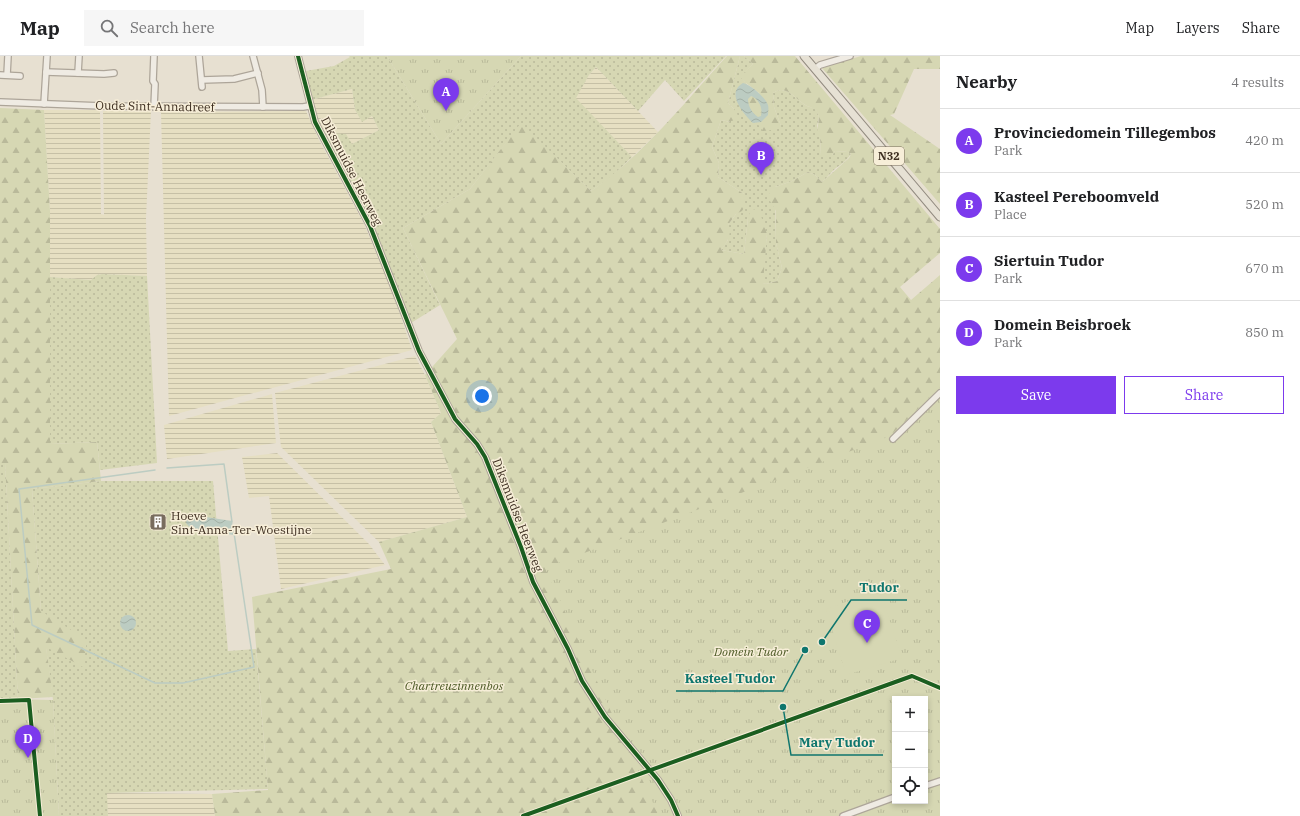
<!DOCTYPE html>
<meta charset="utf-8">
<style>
body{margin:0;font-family:"IBM Plex Serif",serif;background:#f6f6f6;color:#202124}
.controls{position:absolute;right:12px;bottom:12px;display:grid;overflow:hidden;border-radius:0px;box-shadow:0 2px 6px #0003}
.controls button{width:36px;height:36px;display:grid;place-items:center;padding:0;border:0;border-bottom:1px solid #e0e0e0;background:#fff;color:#202124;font:20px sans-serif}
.you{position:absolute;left:482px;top:340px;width:14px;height:14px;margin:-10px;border:3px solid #fff;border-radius:50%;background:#1a73e8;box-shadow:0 0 0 6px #1a73e833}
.badge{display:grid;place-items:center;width:26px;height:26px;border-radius:50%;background:#7c3aed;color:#fff;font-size:13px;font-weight:700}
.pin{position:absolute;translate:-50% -33px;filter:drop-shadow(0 1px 2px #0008)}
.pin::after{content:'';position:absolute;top:21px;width:14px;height:12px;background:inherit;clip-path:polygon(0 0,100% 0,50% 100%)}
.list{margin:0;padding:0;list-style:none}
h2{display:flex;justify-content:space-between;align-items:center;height:52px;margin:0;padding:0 16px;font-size:17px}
h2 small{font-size:13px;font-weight:400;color:#757577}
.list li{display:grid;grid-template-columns:26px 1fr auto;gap:12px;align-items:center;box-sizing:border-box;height:64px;padding:0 16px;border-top:1px solid #e0e0e0}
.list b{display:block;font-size:15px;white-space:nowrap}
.list p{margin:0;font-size:13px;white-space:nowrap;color:#757577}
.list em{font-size:13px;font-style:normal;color:#757577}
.actions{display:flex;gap:8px;padding:12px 16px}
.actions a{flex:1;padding:9px 0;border:1px solid #7c3aed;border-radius:0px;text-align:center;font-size:14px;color:#7c3aed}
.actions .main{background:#7c3aed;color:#fff}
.icon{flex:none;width:22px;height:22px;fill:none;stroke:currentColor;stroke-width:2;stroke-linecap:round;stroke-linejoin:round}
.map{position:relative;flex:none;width:940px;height:760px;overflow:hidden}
header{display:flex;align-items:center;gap:24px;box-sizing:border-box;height:56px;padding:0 20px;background:#fff;border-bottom:1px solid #e0e0e0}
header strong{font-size:19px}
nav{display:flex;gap:22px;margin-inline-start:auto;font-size:14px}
.search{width:280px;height:36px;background:#f6f6f6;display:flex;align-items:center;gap:10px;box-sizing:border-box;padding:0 14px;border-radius:0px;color:#757577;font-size:15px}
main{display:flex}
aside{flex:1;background:#fff}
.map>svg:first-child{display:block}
.farmland{fill:url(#farmland-rules)}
.grass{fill:url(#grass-dots)}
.forest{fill:url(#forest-firs);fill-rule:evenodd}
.park{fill:url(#park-tufts);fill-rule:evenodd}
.garden{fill:#d6d7b3}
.water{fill:url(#water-waves);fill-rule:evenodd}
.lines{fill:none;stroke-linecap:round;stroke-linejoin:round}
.stream{stroke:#bcccc2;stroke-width:1.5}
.minor-casing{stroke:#ada599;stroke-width:8}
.major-casing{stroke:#928b80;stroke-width:9}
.minor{stroke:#efebe3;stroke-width:5.5}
.major{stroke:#e6e1d4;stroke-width:7}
.cycleway-casing{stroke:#f7eed8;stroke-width:6}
.cycleway{stroke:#1b5e20;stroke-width:4}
.labels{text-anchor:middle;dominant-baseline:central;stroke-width:3;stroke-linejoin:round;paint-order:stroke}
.shield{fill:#f7eed8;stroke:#756857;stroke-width:1}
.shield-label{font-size:11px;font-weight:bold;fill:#3d2e20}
.street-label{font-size:12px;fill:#3d2e20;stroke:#f7eed8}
.poi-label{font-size:12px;fill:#3d2e20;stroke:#f7eed8;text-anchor:start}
.park-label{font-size:12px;font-style:italic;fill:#4d5a26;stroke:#f7eed8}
.leader{fill:none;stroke:#0f766e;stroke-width:1.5}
.callout-dot{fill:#0f766e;stroke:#f7eed8;stroke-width:1.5}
.callout-label{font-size:13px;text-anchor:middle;font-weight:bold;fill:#0f766e;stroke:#f7eed8;stroke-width:3;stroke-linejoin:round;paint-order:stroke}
</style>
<header>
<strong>Map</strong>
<div class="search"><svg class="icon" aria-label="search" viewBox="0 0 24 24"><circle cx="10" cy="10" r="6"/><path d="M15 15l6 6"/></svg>Search here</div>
<nav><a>Map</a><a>Layers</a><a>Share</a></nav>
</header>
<main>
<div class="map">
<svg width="940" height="760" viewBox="0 0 940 760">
<defs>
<pattern id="farmland-rules" width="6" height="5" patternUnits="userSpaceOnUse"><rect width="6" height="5" fill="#e6dfc2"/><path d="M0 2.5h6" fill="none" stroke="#c6c0a6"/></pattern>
<pattern id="grass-dots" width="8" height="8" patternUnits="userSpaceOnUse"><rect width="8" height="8" fill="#d6d7b3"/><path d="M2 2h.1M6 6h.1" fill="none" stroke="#b9b99a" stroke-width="1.8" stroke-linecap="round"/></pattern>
<pattern id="forest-firs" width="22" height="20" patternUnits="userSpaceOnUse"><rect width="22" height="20" fill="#d6d7b3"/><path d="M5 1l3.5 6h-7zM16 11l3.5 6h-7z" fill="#b9b99a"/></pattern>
<pattern id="park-tufts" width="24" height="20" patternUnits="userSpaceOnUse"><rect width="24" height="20" fill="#d6d7b3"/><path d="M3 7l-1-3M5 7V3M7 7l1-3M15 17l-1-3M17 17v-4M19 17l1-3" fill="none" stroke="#b9b99a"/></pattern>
<pattern id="water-waves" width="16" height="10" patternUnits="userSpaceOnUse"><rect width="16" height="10" fill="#bcccc2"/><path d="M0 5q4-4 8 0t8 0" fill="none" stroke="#a2b0a6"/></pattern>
</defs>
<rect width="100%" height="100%" fill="#e7e0d1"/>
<g class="farmland">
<path d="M596 11 658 76 632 101 575 42 589 19Z"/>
<path d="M352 33 355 54 362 65 372 60 379 74 352 88 323 77 311 44Z"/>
<path d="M44 54H100L101 158 104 159 103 55H151L146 162 147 220 102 218 97 219 91 224 50 221V155Z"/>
<path d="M306 55 319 84 364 168 392 234 412 294 169 360 161 56Z"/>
<path d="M415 300 425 319 441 357 431 366 467 461 379 486 281 391 275 337Z"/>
<path d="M272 338 276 387 167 403 164 369Z"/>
<path d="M277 397 369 488 385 509 281 533 269 440 249 442 242 401Z"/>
<path d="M106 737 212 738 215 760H108Z"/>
</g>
<g class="grass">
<path d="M349 0H387L441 88 521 0H726L684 45 665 24 638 55 596 11 589 19 576 42 632 101 611 121 591 135 521 68 470 133 403 172 440 249 411 267 377 180 323 77 346 78 352 88 379 74 372 60 362 66 355 54 352 33 311 44 306 15 334 10 350 1Z"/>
<path d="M740 0H744L753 8 741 21 781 70 774 51 773 37C786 27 796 44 807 50 810 51 813 52 816 53L819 61 817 70 820 81 821 100 832 99 835 95 848 96 851 98C847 104 842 108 836 112 831 116 827 122 822 126L815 119 808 116 792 125 775 131 776 187 782 212 777 225 766 228 762 227 767 178 748 162 744 198 721 194 728 184V169L736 158 744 138 718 121 719 107 712 91 721 64 730 66 734 53 728 47Z"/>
<path d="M102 218 147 220 157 407 100 414 97 386 50 388V221L91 224 97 219Z"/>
<path d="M5 406 18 643 0 642V407Z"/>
<path d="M101 425H213L228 595 256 593 268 733 107 737 108 760H59L53 644 41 555 32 433Z"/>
</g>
<g class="forest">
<path d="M727 0H740L728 47 734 53 740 63 731 65V66L721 64 712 91 719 107 718 121 744 138 745 150 742 155 736 158 728 169C732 179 728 185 721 194L744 198 748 162 751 153 759 154 767 178 763 227 766 228 777 225 782 212 776 187V155L767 140 775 131 792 125 808 116 815 119 822 126 849 102 851 98 848 96 835 95 832 99 827 102 821 100 820 81 817 77 819 61 816 54C813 52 810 51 807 50 796 44 786 27 773 37L774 51 781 70 771 74 763 75 756 66 765 63 759 37 746 27 740 21 753 8 744 0H795L940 173V197L900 231 911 244 940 219V760H215L212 738 268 734 252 541 391 513 379 486 467 461 431 366 441 357 425 319 457 283 403 172 470 133 521 67 591 135C643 99 684 47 727 0ZM895 643H925V745H895Z"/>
<path d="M861 0H940V13H914L894 58 890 59 940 93V148L822 12Z"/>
<path d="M752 40C759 43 763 52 761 60L758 61C752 57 748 50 748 43Z"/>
<path d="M0 52 44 54 50 155V388L97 386 101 425 32 433 41 555 87 584 83 611 46 591 53 641 18 643 5 407H0Z"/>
</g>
<g class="park">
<path d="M387 0H521L441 88Z"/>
<path d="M940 331V760H659L545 512 890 380ZM895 643H925V745H895Z"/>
<path d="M0 643 53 644 59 760H0Z"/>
</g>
<path class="garden" d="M880 534 902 602 846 619 826 553Z"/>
<g class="water">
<path d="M743 27C751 29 765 41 768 49 769 52 768 56 768 59L761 66 753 67C744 58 725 37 743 27ZM751 40C759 43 763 52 761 60L758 61C752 57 748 50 748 43Z"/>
<path d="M193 459 232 465 234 479 191 473 186 467 187 462Z"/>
<circle cx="128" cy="567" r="8"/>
</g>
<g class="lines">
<g class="stream">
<path d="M167 412 224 408 232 466"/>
<path d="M155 414 19 433 32 569 155 627H183L254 611 234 477"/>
</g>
<g class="minor-casing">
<g id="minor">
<path d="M199 0 202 31"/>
<path d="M253 0 262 34 263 51"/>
<path d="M298 0 315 66 370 170 419 295 455 363 477 388 485 401 521 491 533 526 568 593 582 625 605 661 658 724 671 744 678 760"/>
<path d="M815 13 820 9 850 0"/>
<path d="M46 16 104 18 114 17"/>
<path d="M78 17 79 0"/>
<path d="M0 19 20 20"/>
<path d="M7 19 8 0"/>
<path d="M202 24 234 23 258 17"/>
<path d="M0 46 102 50 303 51 309 50"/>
<path d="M44 48 47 0"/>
<path d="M154 51 155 28 153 25 154 0"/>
<path d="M893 383 940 337"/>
<path d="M925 730 940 725"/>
<path d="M843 760 895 741"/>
</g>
</g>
<g class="major-casing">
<path id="major" d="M804 0 940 161"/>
</g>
<use href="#minor" class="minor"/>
<use href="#major" class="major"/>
<g class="cycleway-casing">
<g id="cycleway">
<path d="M298 0 315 66 370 170 419 295 455 363 477 388 485 401 521 491 533 526 568 593 582 625 605 661 658 724 671 744 678 760"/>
<path d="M0 645 29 644 40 760"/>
<path d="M523 760 912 620 940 632"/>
</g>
</g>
<use href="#cycleway" class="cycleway"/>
</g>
<defs>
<g id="building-square" transform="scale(0.9)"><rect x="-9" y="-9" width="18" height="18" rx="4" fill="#786c5e" stroke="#f7eed8"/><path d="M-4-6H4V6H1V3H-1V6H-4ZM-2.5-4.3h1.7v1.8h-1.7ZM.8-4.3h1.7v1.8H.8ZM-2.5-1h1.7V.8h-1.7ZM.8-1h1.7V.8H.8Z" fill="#fff"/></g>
</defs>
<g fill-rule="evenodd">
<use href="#building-square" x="158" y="466"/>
</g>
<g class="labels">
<rect class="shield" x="874" y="91" width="30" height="18" rx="3"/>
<g class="shield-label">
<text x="889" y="100">N32</text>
</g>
<g class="street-label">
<text transform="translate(155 50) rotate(1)">Oude Sint-Annadreef</text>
<text transform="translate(352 115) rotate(63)">Diksmuidse Heerweg</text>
<text transform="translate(518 459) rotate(69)">Diksmuidse Heerweg</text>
</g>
<g class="poi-label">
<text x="171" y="459">Hoeve<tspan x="171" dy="14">Sint-Anna-Ter-Woestijne</tspan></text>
</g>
<g class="park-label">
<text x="751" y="595">Domein Tudor</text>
<text x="454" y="629">Chartreuzinnenbos</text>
</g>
</g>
<path class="leader" d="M822 586L851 544H907M805 594L783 635H676M783 651L791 699H883"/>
<g class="callout-dot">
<circle cx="822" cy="586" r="4"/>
<circle cx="805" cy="594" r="4"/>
<circle cx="783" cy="651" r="4"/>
</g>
<g class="callout-label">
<text x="879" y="536">Tudor</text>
<text x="730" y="627">Kasteel Tudor</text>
<text x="837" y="691">Mary Tudor</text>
</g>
</svg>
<div class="controls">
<button>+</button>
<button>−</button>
<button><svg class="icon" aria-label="locate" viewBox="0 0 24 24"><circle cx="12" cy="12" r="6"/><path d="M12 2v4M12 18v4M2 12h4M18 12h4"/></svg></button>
</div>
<div class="you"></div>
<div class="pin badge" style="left:446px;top:55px">A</div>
<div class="pin badge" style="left:761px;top:119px">B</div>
<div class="pin badge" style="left:867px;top:587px">C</div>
<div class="pin badge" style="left:28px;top:702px">D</div>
</div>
<aside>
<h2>Nearby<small>4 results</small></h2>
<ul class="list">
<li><span class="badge">A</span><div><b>Provinciedomein Tillegembos</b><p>Park</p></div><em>420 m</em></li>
<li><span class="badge">B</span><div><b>Kasteel Pereboomveld</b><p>Place</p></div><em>520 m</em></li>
<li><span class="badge">C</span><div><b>Siertuin Tudor</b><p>Park</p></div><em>670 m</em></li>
<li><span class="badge">D</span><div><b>Domein Beisbroek</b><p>Park</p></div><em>850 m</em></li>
</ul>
<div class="actions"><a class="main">Save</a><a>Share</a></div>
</aside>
</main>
